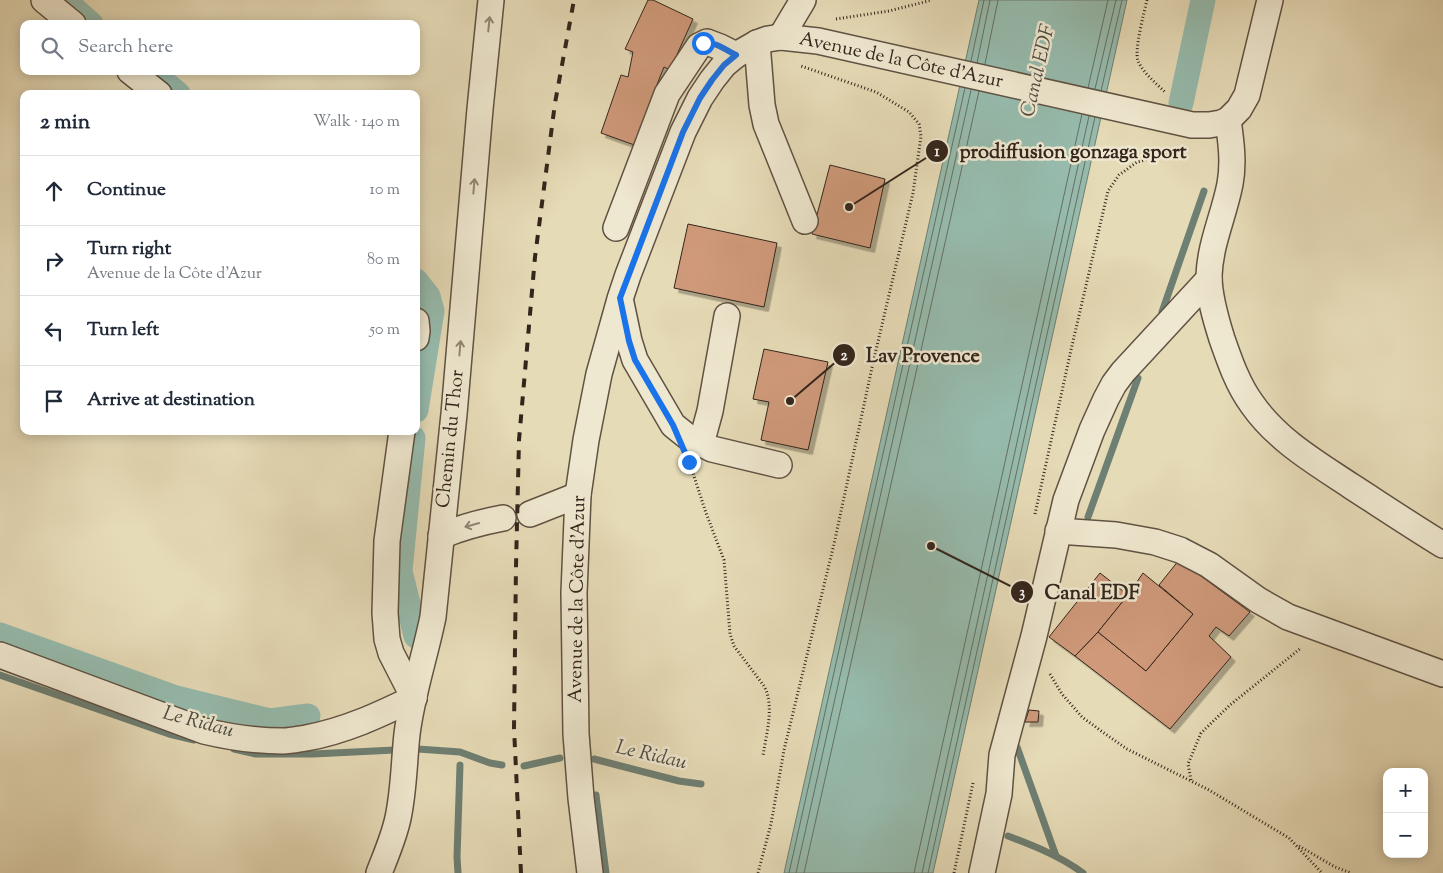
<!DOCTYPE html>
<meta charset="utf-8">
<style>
body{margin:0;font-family:"Sorts Mill Goudy",serif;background:#f2f2f3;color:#1f2937}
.controls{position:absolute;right:15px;bottom:15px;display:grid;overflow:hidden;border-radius:10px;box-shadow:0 2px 12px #0003}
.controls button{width:45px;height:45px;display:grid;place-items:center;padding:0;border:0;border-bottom:1px solid #e0e1e3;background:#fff;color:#1f2937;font:25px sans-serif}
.stop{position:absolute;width:15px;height:15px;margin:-11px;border:4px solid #1a73e8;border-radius:50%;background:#fff}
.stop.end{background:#1a73e8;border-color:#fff;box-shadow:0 1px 5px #0008}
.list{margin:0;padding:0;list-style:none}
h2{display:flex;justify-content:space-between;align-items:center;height:65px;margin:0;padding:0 20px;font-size:21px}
h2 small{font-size:16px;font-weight:400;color:#747a83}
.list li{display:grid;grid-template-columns:32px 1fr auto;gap:15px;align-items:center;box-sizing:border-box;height:70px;padding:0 20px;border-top:1px solid #e0e1e3}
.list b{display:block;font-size:19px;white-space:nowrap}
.list p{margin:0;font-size:16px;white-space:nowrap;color:#747a83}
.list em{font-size:16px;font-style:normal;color:#747a83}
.icon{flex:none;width:28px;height:28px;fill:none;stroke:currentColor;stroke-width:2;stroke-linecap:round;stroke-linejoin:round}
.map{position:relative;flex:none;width:1443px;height:873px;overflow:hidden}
.search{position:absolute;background:#fff;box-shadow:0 2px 12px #0003;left:20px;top:20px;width:400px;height:55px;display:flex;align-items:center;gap:12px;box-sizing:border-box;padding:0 18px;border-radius:10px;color:#747a83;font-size:19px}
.panel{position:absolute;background:#fff;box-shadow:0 2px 12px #0003;left:20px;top:90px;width:400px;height:345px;border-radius:10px}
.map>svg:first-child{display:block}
.water{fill:#96bbad;stroke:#6e7f73}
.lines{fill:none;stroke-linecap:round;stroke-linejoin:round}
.shore{stroke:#647064;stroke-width:1}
.stream{stroke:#6e7f73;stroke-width:7}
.canal{stroke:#96bbad;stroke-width:25}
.building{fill:#cf997a;stroke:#33251c;filter:url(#shadow)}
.minor-casing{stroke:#605243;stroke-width:28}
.path{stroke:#33251c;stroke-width:3;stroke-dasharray:1 2.5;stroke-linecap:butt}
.minor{stroke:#efe8d0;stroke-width:25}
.rail{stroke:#33251c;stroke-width:4;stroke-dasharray:9 9;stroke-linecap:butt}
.oneway{stroke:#918676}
.route{stroke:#1a73e8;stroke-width:6}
.labels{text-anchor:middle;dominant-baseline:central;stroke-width:5;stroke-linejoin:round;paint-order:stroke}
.street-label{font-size:19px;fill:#33251c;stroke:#efe8d0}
.water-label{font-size:20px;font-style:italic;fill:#4c4a40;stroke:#efe8d0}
.leader{fill:none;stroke:#33251c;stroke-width:2}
.callout-dot{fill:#33251c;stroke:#efe8d0;stroke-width:2}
.mark-label{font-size:15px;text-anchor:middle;font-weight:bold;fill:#fff}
.callout-label{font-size:20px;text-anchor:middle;font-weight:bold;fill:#33251c;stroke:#efe8d0;stroke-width:5;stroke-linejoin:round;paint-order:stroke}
</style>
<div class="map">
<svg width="1443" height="873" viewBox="0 0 1443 873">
<defs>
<filter id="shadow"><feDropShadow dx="4.5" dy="4.5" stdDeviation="0" flood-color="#0004"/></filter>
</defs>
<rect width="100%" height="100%" fill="#e6dbb7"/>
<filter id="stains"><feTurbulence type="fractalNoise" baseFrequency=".004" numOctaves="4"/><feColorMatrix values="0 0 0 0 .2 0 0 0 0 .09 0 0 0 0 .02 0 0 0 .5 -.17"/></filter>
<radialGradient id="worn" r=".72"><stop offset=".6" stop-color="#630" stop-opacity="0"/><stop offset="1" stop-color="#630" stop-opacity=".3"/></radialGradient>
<path class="water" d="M979 0H1127L933 873H784Z"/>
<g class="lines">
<g class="shore">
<path d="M971 61 984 0"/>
<path d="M977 63 990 0"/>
<path d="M985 64 998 0"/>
<path d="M1088 88 1108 0"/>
<path d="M1095 89 1116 0"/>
<path d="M1101 91 1122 0"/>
<path d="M789 873 965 88"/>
<path d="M796 873 971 90"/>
<path d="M804 873 979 91"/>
<path d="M914 873 1082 114"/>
<path d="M922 873 1089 116"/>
<path d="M928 873 1095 117"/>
</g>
<g class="stream">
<path d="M1162 312 1204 191"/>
<path d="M1088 517 1138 378"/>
<path d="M0 675 169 734 194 740"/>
<path d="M1017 747 1056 856"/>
<path d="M234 749 256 754H313L395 750"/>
<path d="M418 749 460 752 490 763 502 765"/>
<path d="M594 759 679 781 701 784"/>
<path d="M524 766 560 758"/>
<path d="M596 795 606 873"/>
<path d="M1008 836C1034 846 1060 856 1083 873"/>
<path d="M458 873 457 857 460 765"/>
</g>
<g class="canal">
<path d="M64 0 91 24"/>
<path d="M150 71 178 94"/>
<path d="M1181 103 1203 0"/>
<path d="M416 281 428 296 432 311 416 410"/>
<path d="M413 438 400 571 416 636"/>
<path d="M0 635 176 698 270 721 308 716"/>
</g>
</g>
<g class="building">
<path d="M648 0H653L693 19 670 70 664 67 656 87 660 90 640 147 601 133 621 75 628 77 633 52 625 49Z"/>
<path d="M830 165 885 179 870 248 812 234Z"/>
<path d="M688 224 777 243 764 307 674 288Z"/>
<path d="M764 349 828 362 808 450 761 440 769 402 753 399Z"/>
<path d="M1179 560 1250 612 1229 636 1216 627 1209 636 1231 657 1170 729 1075 656 1098 632 1146 671 1193 614 1159 585Z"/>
<path d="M1100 573 1128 595 1098 632 1075 656 1049 637Z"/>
<path d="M1143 573 1193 614 1146 671 1098 632 1128 595Z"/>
<path d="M1029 710 1039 711 1038 722H1025Z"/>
</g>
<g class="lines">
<g class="minor-casing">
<g id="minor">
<path d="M44 0 73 24"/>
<path d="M781 37 803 0"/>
<path d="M757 43 762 105 766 124 805 221"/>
<path d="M130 71 159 94"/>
<path d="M1228 120C1231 141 1234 163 1230 184 1224 215 1210 244 1209 276 1209 297 1216 320 1222 339 1230 362 1238 385 1252 404 1277 440 1315 462 1351 486 1382 506 1412 526 1443 545"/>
<path d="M616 228 667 94 699 46 707 42 720 47 736 55"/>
<path d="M621 303 629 341 635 360 673 425 688 437 712 449 779 465"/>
<path d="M416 321 417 331 416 338"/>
<path d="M402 431 387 541 385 613 387 639 391 653 414 698"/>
<path d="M701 444 710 411 727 316"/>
<path d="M530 514 578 495"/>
<path d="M1058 531 1116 535 1155 542 1180 550 1209 565 1258 600 1288 617 1443 674"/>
<path d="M441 536C462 527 482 522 503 518"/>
<path d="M0 655 204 731C229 737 257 741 283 741 291 741 299 739 306 738 345 731 379 715 414 698"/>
<path d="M379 873C386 855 394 837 398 818 404 790 404 762 407 734 412 694 425 656 433 617L454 414 480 109 491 0"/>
<path d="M590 873 581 798 576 734 574 593 578 495 586 440 599 374 620 299 628 275 683 132 700 98 712 80 724 65 736 55 757 43 768 39 781 37 818 41 1192 125H1209L1221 123 1228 120 1239 109 1247 95 1270 0"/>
<path d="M982 873 999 794 1002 755 1034 636 1066 500 1092 430 1106 399 1114 384 1123 372 1209 279"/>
</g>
</g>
<g class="path">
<path d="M1147 0C1144 13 1134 50 1138 61 1143 73 1157 84 1166 93"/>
<path d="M836 19 889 11 932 0"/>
<path d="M691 467 706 513 724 560 730 634 734 646 764 686C775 706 766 734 763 756"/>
<path d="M1035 514 1071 350 1108 191 1119 175 1137 162 1184 150"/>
<path d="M1050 674 1062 694 1082 717 1104 733 1127 749 1209 790 1289 838 1322 873"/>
<path d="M1191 780 1188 764 1201 733 1230 705 1301 648"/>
<path d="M1299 846 1335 867 1351 873"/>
<path d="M758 873 771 824 784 750 834 544 873 363 913 193 921 136 919 124 909 112 876 92 801 66"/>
<path d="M954 873 973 783"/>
</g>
<use href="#minor" class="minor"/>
<path class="rail" d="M521 873 514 728 516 566 519 440 535 257 555 103 574 0"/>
</g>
<defs><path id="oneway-shaft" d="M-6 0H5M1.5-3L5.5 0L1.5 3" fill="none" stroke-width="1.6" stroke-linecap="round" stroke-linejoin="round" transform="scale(1.25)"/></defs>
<g class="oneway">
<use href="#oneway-shaft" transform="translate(489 24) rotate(-84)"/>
<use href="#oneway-shaft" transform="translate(474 186) rotate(-85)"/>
<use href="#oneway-shaft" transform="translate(460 348) rotate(-85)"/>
<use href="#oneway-shaft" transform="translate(472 525) rotate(164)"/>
</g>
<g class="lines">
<path class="route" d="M689 462 673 425 635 360 629 341 620 298 683 132 700 98 712 80 724 65 736 55C726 50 714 41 703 43"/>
</g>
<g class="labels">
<g class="street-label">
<text transform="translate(901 61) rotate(12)">Avenue de la Côte d'Azur</text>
<text transform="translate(451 439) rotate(-84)">Chemin du Thor</text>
<text transform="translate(578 599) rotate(-89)">Avenue de la Côte d'Azur</text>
</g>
<g class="water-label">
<text transform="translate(1039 71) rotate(-77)">Canal EDF</text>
<text transform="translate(198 723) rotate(15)">Le Ridau</text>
<text transform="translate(651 756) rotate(13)">Le Ridau</text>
</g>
</g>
<path class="leader" d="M849 207L937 151M790 401L844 355M931 546L1022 592"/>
<g class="callout-dot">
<circle cx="849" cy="207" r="5"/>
<circle cx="790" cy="401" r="5"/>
<circle cx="931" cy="546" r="5"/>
<circle cx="937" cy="151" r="12"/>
<circle cx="844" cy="355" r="12"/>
<circle cx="1022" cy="592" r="12"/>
</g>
<g class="mark-label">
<text x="937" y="156">1</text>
<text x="844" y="360">2</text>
<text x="1022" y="597">3</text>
</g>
<g class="callout-label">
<text x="1073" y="158">prodiffusion gonzaga sport</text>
<text x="923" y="362">Lav Provence</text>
<text x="1092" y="599">Canal EDF</text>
</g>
<rect width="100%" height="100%" filter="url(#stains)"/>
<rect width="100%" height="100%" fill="url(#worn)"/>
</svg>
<div class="controls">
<button>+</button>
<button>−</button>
</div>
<div class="stop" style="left:703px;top:43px"></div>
<div class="stop end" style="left:689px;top:462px"></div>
<div class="search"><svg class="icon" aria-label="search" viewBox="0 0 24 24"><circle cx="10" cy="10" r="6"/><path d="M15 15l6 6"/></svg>Search here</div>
<section class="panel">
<h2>2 min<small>Walk · 140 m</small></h2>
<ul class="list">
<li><svg class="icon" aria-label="ahead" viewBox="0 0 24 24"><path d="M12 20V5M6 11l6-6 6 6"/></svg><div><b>Continue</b></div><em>10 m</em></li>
<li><svg class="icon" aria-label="right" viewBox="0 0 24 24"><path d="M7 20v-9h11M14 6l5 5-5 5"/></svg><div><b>Turn right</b><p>Avenue de la Côte d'Azur</p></div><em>80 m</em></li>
<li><svg class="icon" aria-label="left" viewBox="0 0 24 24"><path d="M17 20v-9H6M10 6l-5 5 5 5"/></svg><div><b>Turn left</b></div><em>50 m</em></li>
<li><svg class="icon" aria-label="arrive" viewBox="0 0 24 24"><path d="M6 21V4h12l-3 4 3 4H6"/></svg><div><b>Arrive at destination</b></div></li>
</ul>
</section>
</div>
